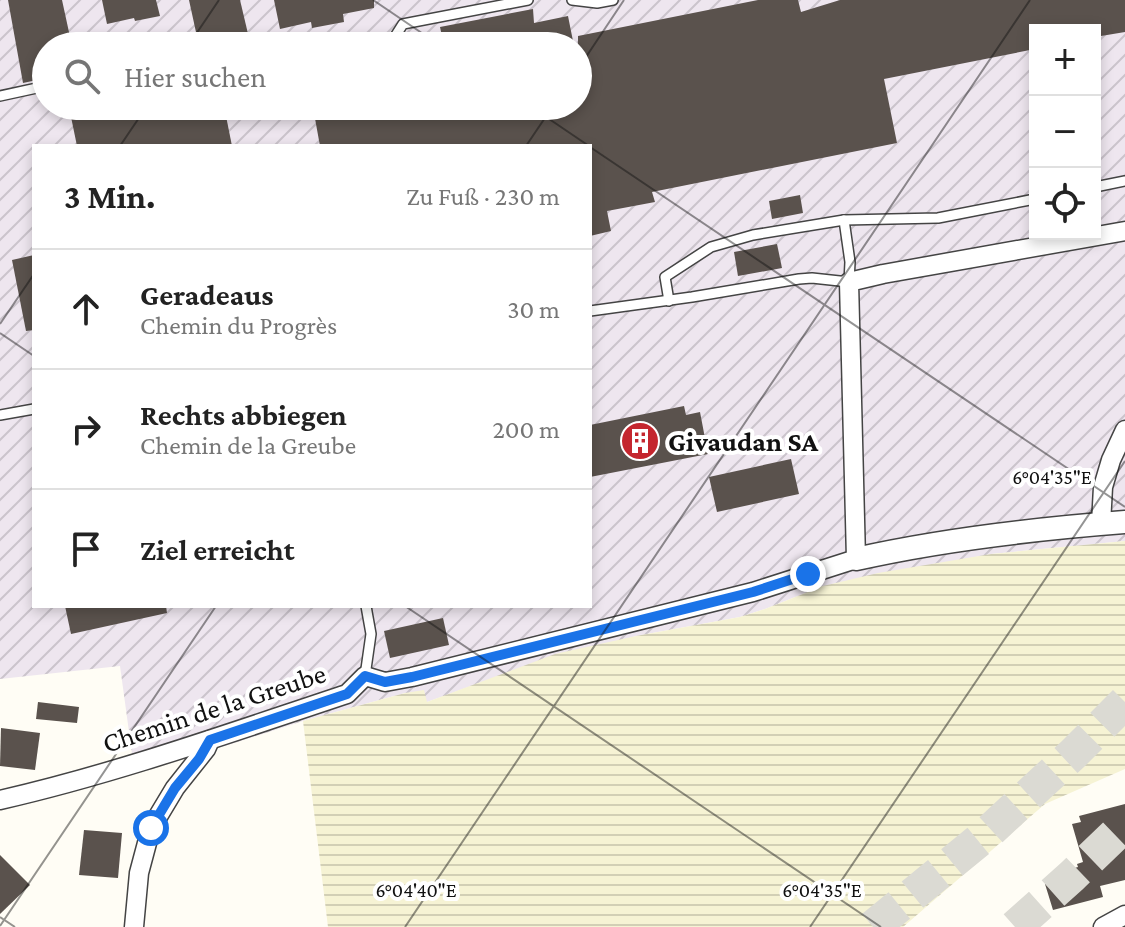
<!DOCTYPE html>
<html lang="de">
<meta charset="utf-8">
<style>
body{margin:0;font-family:"Crimson Pro",serif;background:#f6f6f6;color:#222}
.controls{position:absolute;right:24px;top:24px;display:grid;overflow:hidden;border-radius:0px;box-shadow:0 4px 12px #0003}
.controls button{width:72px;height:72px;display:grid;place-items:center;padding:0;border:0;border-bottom:2px solid #e0e0e0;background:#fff;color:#222;font:40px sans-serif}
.stop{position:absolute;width:24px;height:24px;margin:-18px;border:6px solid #1a73e8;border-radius:50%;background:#fff}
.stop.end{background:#1a73e8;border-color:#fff;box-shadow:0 2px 8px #0008}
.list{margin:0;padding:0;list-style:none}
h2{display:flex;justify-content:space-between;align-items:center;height:104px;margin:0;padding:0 32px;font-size:34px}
h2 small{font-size:26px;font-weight:400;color:#767676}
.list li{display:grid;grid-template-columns:52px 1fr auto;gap:24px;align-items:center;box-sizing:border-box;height:120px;padding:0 32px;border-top:2px solid #e0e0e0}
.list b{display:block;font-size:30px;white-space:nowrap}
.list p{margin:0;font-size:26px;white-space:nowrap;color:#767676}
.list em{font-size:26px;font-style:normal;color:#767676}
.icon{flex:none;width:44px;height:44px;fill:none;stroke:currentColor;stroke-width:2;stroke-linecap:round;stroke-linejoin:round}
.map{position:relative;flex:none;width:1125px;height:927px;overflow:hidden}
.search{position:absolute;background:#fff;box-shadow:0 4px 12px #0003;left:32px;top:32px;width:560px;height:88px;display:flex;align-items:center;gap:20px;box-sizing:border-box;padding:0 28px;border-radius:44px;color:#767676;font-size:30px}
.panel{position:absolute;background:#fff;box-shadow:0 4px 12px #0003;left:32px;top:144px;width:560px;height:464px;border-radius:0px}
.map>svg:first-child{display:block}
.industrial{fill:url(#industrial-furrows);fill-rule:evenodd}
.farmland{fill:url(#farmland-rules)}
.building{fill:#5a524d}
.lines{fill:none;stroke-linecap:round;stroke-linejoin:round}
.motorway-tunnel{stroke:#dbdad3;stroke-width:34;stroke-dasharray:34 17;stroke-linecap:butt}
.service-casing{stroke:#444;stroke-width:12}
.minor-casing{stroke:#444;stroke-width:21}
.tertiary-casing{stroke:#444;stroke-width:25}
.service{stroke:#fff;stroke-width:9}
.minor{stroke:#fff;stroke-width:18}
.tertiary{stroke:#fff;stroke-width:22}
.route{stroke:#1a73e8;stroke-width:10}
.ticks{fill:none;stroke:#111;stroke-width:2;stroke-opacity:0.45}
.labels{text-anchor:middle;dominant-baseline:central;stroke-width:8;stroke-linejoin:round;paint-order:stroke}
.poi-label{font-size:28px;font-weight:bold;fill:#111;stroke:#fff;text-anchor:start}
.street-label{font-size:28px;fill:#111;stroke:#fff}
.ticks-label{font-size:20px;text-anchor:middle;fill:#111;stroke:#fff;stroke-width:8;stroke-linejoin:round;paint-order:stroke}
</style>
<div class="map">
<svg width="1125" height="927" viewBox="0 0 1125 927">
<defs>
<pattern id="industrial-furrows" width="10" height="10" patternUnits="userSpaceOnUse" patternTransform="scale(2)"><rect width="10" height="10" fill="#eee6ef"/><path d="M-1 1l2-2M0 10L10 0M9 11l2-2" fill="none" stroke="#cbc4cc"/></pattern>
<pattern id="farmland-rules" width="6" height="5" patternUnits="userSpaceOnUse" patternTransform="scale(2)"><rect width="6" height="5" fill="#f6f3d4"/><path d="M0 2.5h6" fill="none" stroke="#d2cfb5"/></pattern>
</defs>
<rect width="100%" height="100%" fill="#fffdf5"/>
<path class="industrial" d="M0 0H1125V541L991 554 823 586 765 609 740 617 636 636 485 681 427 702 405 693 303 721 225 746 133 761 120 666 0 679ZM1035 30H1095V234H1035ZM46 46H578V106H46ZM34 146H590V606H34Z"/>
<path class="farmland" d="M1125 541V769L1045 804 903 927H328L303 721 405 693 424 690 427 702 555 654 636 636 740 617 765 609 823 586 878 573 991 554Z"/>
<g class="building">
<path d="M8 0H62L72 46H46V78L23 83Z"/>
<path d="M102 0H156L160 16 135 21 134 18 107 24Z"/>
<path d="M189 0H240L249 38 213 46H199Z"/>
<path d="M274 0H374V8L343 14 344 22 312 28 311 22 280 29Z"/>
<path d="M758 0H798L801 12 840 0H1125V32L1095 37V30H1035V49L884 79 897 143 652 192 655 202 607 211 611 231 590 236V146H320L314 113 316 112 315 106H578V36Z"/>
<path d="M533 9 534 23 568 16 574 46H444L440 27Z"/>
<path d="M101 106H224L232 146H77L70 112Z"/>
<path d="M800 195 803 213 772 219 769 201Z"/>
<path d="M777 244 782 268 738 276 734 252Z"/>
<path d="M34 255V330L26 331 12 260Z"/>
<path d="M684 406 686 415 700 412 708 454 590 477V425Z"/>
<path d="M791 459 799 494 717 512 709 477Z"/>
<path d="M65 606H166L167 613 71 634Z"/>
<path d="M443 618 449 645 390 658 384 631Z"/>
<path d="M38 702 79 707 77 723 36 719Z"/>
<path d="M1 728 40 733 35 770 0 766Z"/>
<path d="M1125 804V880L1100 886 1103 897 1053 910 1045 884 1052 882 1050 875 1078 867 1077 864 1083 862 1072 824 1081 822 1079 816Z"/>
<path d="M84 830 122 833 118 878 79 875Z"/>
<path d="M0 855 30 885 0 914Z"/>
</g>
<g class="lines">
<g class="motorway-tunnel">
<path d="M873 927 983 837 1073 754 1125 702"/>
<path d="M1015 927 1072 876 1125 825"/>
</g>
<g class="service-casing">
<g id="service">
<path d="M572 0 597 3 613 0"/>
<path d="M389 46 403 24 528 0"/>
<path d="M0 96 46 86"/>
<path d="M1095 187 1125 181"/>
<path d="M669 301 665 277 711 247 753 235 844 220 938 218 1035 199"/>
<path d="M590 311 692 297 799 279 812 278 849 282 850 262 844 220"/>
<path d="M0 415 34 409"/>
<path d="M365 676 371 634 366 606"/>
</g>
</g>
<g class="minor-casing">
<g id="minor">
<path d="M1101 524 1103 487 1111 460 1125 430"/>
<path d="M0 800C118 773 232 732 347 694L365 676 385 682 412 677 753 592 856 559 849 282 883 274 1125 231"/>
<path d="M134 927 139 873 151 828 175 788 206 749 210 740"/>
<path d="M1103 927 1125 915"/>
</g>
</g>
<g class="tertiary-casing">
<path id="tertiary" d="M856 559C945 539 1034 529 1125 522"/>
</g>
<use href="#service" class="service"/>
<use href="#minor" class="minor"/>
<use href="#tertiary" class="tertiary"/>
</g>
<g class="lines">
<path class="route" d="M151 828 175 788 199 759 210 740 347 694 365 676 385 682 412 677 753 592 808 574"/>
</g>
<path class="ticks" d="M373 0 441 46M188 46 219 0M578 69 624 0M530 106 589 146M120 146 147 106M526 146 553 106M590 147 1125 507M0 324 34 274M0 333 34 356M405 606 881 927M0 917 15 927M0 926 216 606M405 927 1030 0M810 927 1125 461"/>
<defs>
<g id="building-disc" transform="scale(2)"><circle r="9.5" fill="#c4262e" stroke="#fff"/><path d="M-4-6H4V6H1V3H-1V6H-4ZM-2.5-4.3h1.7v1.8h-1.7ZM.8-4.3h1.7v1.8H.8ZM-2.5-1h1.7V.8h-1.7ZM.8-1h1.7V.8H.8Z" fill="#fff"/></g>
</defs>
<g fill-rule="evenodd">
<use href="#building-disc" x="640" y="441"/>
</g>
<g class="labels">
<g class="poi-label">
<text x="668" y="441">Givaudan SA</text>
</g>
<g class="street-label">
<text transform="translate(214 708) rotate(-18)">Chemin de la Greube</text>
</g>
</g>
<g class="ticks-label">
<text x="1052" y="484">6°04'35"E</text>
<text x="416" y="897">6°04'40"E</text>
<text x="822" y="897">6°04'35"E</text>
</g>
</svg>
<div class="controls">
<button>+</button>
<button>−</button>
<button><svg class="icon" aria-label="locate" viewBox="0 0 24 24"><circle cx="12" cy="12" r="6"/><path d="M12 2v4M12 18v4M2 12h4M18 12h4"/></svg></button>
</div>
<div class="stop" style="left:151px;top:828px"></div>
<div class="stop end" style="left:808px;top:574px"></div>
<div class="search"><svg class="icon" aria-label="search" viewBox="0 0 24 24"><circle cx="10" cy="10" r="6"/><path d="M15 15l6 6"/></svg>Hier suchen</div>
<section class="panel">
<h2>3 Min.<small>Zu Fuß · 230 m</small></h2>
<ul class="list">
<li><svg class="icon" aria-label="ahead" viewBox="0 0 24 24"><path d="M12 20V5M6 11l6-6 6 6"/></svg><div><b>Geradeaus</b><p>Chemin du Progrès</p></div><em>30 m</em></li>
<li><svg class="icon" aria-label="right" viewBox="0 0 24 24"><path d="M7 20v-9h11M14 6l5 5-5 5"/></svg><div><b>Rechts abbiegen</b><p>Chemin de la Greube</p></div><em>200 m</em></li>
<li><svg class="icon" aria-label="arrive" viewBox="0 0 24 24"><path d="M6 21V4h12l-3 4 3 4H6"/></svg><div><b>Ziel erreicht</b></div></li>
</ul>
</section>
</div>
